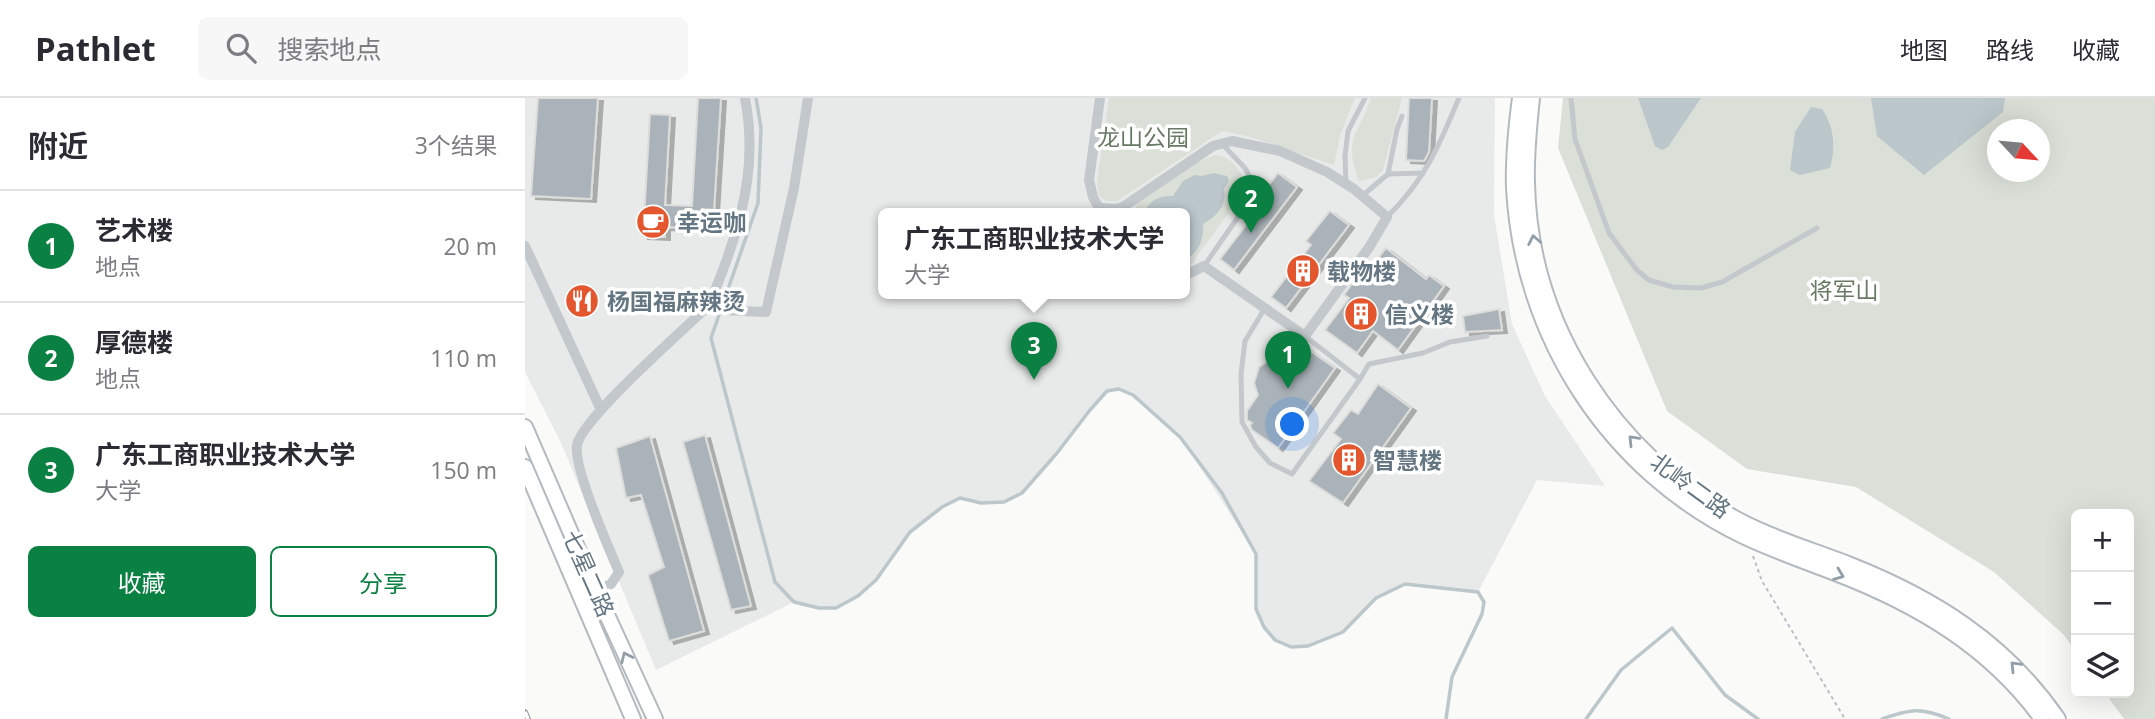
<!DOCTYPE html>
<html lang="zh">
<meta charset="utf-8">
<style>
body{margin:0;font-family:"Open Sans","Noto Sans SC",sans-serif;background:#f7f7f7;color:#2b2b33}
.controls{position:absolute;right:21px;bottom:21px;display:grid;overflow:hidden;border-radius:10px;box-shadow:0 7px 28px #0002}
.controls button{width:63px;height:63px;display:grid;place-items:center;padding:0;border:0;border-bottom:2px solid #e1e1e2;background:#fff;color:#2b2b33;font:35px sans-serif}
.compass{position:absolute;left:1462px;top:21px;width:63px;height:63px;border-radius:50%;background:#fff;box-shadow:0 7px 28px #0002;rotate:116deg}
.you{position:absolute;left:768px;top:327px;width:24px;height:24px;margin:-18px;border:5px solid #fff;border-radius:50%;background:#1a73e8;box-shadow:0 0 0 10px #1a73e833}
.badge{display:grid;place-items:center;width:46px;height:46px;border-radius:50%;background:#0b8043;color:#fff;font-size:23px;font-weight:700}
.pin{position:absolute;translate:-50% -58px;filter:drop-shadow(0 2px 4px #0008)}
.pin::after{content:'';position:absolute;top:37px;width:24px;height:21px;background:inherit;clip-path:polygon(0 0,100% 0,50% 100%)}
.popup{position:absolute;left:353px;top:110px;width:312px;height:91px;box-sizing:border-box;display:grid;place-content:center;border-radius:10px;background:#fff;filter:drop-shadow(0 2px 5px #0005);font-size:23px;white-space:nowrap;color:#7c7c81}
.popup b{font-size:26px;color:#2b2b33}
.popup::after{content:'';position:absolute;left:50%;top:100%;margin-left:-14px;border:14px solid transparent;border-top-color:#fff}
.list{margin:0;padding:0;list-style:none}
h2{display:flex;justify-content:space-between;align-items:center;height:91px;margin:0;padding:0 28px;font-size:30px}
h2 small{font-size:23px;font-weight:400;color:#7c7c81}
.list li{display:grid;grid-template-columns:46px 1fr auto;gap:21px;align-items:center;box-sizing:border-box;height:112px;padding:0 28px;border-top:2px solid #e1e1e2}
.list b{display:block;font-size:26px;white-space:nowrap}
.list p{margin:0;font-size:23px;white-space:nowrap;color:#7c7c81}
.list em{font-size:23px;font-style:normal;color:#7c7c81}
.actions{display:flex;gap:14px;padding:21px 28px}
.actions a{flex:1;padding:16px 0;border:2px solid #0b8043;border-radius:10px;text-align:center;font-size:24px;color:#0b8043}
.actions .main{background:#0b8043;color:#fff}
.icon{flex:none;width:38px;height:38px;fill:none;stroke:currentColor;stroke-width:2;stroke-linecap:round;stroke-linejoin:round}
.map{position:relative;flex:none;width:1630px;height:621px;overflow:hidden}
header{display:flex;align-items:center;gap:42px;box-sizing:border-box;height:98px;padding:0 35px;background:#fff;border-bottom:2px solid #e1e1e2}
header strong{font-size:33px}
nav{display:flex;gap:38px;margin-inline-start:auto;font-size:24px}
.search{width:490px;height:63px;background:#f7f7f7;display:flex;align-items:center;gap:18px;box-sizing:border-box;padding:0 24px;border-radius:10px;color:#7c7c81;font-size:26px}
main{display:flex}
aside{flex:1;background:#fff}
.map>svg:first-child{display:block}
.built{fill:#e8e9e9;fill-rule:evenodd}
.green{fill:#dadfd7;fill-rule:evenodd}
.water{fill:#bbc7cb}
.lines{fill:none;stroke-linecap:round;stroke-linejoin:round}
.stream{stroke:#bbc7cb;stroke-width:3.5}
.building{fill:#aab3b9;stroke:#dcdcda;stroke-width:2;filter:url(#shadow)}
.secondary-casing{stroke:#b3babf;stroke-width:18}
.path{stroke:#bbbfc2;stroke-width:2;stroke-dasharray:3.5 3.5;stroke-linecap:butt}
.lane{stroke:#c3c8cc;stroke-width:5}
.street{stroke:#c3c8cc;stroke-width:10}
.secondary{stroke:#fff;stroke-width:14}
.rail-casing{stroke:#a2aab0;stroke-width:6}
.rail{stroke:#fff;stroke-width:3.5;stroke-dasharray:10;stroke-linecap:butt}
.oneway{stroke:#939fa8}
.labels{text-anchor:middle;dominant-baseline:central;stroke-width:7;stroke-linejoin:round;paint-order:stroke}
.park-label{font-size:23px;fill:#687a64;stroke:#fff}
.poi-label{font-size:23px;font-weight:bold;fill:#657683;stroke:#fff;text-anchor:start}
.street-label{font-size:23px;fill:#657683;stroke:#fff}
</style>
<header>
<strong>Pathlet</strong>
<div class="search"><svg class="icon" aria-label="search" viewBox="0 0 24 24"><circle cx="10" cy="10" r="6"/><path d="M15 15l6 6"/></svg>搜索地点</div>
<nav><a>地图</a><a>路线</a><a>收藏</a></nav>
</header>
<main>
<aside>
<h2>附近<small>3个结果</small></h2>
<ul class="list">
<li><span class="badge">1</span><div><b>艺术楼</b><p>地点</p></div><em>20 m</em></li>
<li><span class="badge">2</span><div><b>厚德楼</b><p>地点</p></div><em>110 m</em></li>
<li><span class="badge">3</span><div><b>广东工商职业技术大学</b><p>大学</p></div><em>150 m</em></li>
</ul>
<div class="actions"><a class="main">收藏</a><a>分享</a></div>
</aside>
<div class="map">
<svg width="1630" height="621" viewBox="0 0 1630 621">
<defs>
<filter id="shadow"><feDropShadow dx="5" dy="3" stdDeviation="0" flood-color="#0004"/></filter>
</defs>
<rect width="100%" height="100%" fill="#fafaf8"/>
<path class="built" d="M0 0H970L969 117 987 226 1020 298 1080 388 1012 382 953 494 880 486 851 500 818 534 783 548 766 549 750 542 739 529 731 511V456L656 340 608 297 594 291 582 293 565 312 532 355 497 395 479 404 456 405 435 401 417 409 385 434 351 482 333 498 311 510H294L269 504 131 572 36 345 0 274ZM358 116H660V196H358Z"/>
<g class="green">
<path d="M584 0H830L815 37 809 67 722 38 697 33 592 103H582L574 98 572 84Z"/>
<path d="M846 0H877L858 72 851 79 834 83C818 36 833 41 846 0Z"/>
<path d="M1038 0H1630V621H1599L1580 595H1604V416H1551V554L1539 537 1469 474 1331 389 1222 371 1142 313 1033 50ZM1472 32H1514V74H1472Z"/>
<path d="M690 57C710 61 718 73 720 93L666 166 660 170V116H609C609 114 612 106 613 105 624 91 673 62 690 57Z"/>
</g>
<g class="water">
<path d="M1113 0H1176L1143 49 1137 52 1130 48Z"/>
<path d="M1346 0H1480L1478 14 1399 77 1352 38Z"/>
<path d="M1286 9 1297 11C1309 28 1311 49 1305 70L1275 77 1265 72 1270 34Z"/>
<path d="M689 75 702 78 704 83 699 91C702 108 692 118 678 126 679 142 674 154 660 162V116H617C625 103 633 97 648 98L658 83 670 77 677 78Z"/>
</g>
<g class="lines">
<g class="stream">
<path d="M231 0 236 30 233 105 186 240 250 484 269 504 294 510H311L333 498 351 482 385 434 417 409 435 400 456 405 479 404 497 395 532 355 565 312 582 293 594 291 608 297 655 339 697 395 731 456V511L739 529 750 542 766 549 783 548 818 534 851 500 880 486 953 494 959 504 957 516 927 579 921 621"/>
<path d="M1061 621 1096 572 1147 530 1200 597 1233 621"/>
<path d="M1357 621C1385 611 1396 609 1424 621"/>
</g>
</g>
<g class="building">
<path d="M13 0H73L66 101 6 98Z"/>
<path d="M173 0H196L189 112 177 111 176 130 140 129V139L118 138 125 16 145 17 140 107 167 108Z"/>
<path d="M884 0H907L904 54 899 63 881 62Z"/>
<path d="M753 75 772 89 709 172 695 161 735 109 730 105Z"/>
<path d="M805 113 824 127 761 210 746 199 786 147 781 143Z"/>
<path d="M861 150 901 181 904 177 919 188 873 252 848 233 832 255 800 232 824 200 819 197 838 170 844 172Z"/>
<path d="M974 211 977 232 940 234 938 218Z"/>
<path d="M771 243 810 270 753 350 727 332 725 327 727 325 722 322V313L733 297 729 285 734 269 745 262 757 263Z"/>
<path d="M853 286 886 310 818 405 784 383 816 341 808 335 826 312 833 316Z"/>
<path d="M180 337 226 508 206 512 158 344Z"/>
<path d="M125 338 179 533 144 543 123 477 139 469 116 397 101 400 91 350Z"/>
</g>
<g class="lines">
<g class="secondary-casing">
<g id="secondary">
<path d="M995 0C991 30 988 60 989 90 997 239 1084 374 1220 439 1250 453 1282 464 1313 476 1393 507 1466 550 1517 621"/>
<path d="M1007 0C1004 28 1001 56 1002 85 1005 228 1089 356 1215 423 1249 441 1287 452 1323 466 1409 500 1480 544 1533 621"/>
<path d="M0 329 71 493 130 621"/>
<path d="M0 369 108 621"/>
</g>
</g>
<path class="path" d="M1228 458 1237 483 1320 621"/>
<g class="lane">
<path d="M1046 0 1050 41 1084 135 1112 172 1124 182 1148 189 1176 190 1197 184 1292 130"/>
<path d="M863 76 872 31 877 18"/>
<path d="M821 86 820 58 823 33 840 0"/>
<path d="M837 98 863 76 898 75"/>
<path d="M862 119C900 82 914 48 934 0"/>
<path d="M679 168 722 106 730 88 720 70 698 47"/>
<path d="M740 210 720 243 716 276 717 324 731 349 745 365 767 376 835 281 780 238"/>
<path d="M835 281 844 266 898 255 925 244 962 238"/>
</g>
<g class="street">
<path d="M575 0 564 82 568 99 577 116"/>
<path d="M576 110 590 111 598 109 688 48 707 43 755 53 802 74 829 91 862 119 845 148 780 238 679 168 665 175H660"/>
<path d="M0 148 76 312"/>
<path d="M180 211 241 214 269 90 283 0"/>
<path d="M71 493 86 486 94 474C84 451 48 368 52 347 57 321 156 234 180 211 191 194 195 179 202 161 221 107 231 58 220 0"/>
</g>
<use href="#secondary" class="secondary"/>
<g class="rail-casing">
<path id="rail" d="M0 614 3 621"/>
</g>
<use href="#rail" class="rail"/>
</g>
<defs><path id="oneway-chevron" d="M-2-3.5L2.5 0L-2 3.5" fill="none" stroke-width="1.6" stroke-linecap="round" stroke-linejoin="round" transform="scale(1.75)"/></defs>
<g class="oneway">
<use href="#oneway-chevron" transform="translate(1009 142) rotate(-101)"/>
<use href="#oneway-chevron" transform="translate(1108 342) rotate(-134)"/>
<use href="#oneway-chevron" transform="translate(1314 477) rotate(21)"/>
<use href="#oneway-chevron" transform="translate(101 559) rotate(-115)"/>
<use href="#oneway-chevron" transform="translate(1490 568) rotate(-134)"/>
</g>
<defs>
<g id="cafe-disc" transform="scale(1.75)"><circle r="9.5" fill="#e4572e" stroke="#fff"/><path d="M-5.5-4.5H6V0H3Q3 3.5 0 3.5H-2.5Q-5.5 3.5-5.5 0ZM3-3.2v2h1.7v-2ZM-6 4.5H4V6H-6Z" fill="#fff"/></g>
<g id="building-disc" transform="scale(1.75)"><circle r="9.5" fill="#e4572e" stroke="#fff"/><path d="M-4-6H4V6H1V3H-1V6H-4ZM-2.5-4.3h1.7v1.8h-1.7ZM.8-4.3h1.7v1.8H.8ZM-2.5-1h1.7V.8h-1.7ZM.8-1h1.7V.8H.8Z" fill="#fff"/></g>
<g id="restaurant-disc" transform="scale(1.75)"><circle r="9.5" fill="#e4572e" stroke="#fff"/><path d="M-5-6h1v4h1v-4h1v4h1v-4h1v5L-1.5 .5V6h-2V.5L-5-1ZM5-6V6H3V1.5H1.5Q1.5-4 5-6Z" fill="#fff"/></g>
</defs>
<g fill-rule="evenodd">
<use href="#cafe-disc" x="128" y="124"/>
<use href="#building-disc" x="778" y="173"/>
<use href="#restaurant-disc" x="57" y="203"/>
<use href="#building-disc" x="836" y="216"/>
<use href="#building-disc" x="824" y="362"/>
</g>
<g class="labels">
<g class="park-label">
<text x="618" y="39">龙山公园</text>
<text x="1319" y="192">将军山</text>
</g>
<g class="poi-label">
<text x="152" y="124">幸运咖</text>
<text x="802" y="173">载物楼</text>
<text x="82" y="203">杨国福麻辣烫</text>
<text x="860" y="216">信义楼</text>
<text x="848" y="362">智慧楼</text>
</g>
<g class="street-label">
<text transform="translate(1166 387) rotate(36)">北岭二路</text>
<text transform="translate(64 475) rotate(66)">七星二路</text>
</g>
</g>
</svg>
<div class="controls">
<button>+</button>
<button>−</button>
<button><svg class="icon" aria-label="layers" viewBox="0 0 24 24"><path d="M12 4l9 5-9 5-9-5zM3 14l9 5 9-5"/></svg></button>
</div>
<svg class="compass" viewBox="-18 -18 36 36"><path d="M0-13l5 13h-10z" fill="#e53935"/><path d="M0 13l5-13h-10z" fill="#7c7c81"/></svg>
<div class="you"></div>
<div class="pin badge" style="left:763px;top:291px">1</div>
<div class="pin badge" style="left:726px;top:135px">2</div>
<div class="pin badge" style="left:509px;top:282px">3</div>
<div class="popup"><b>广东工商职业技术大学</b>大学</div>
</div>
</main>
